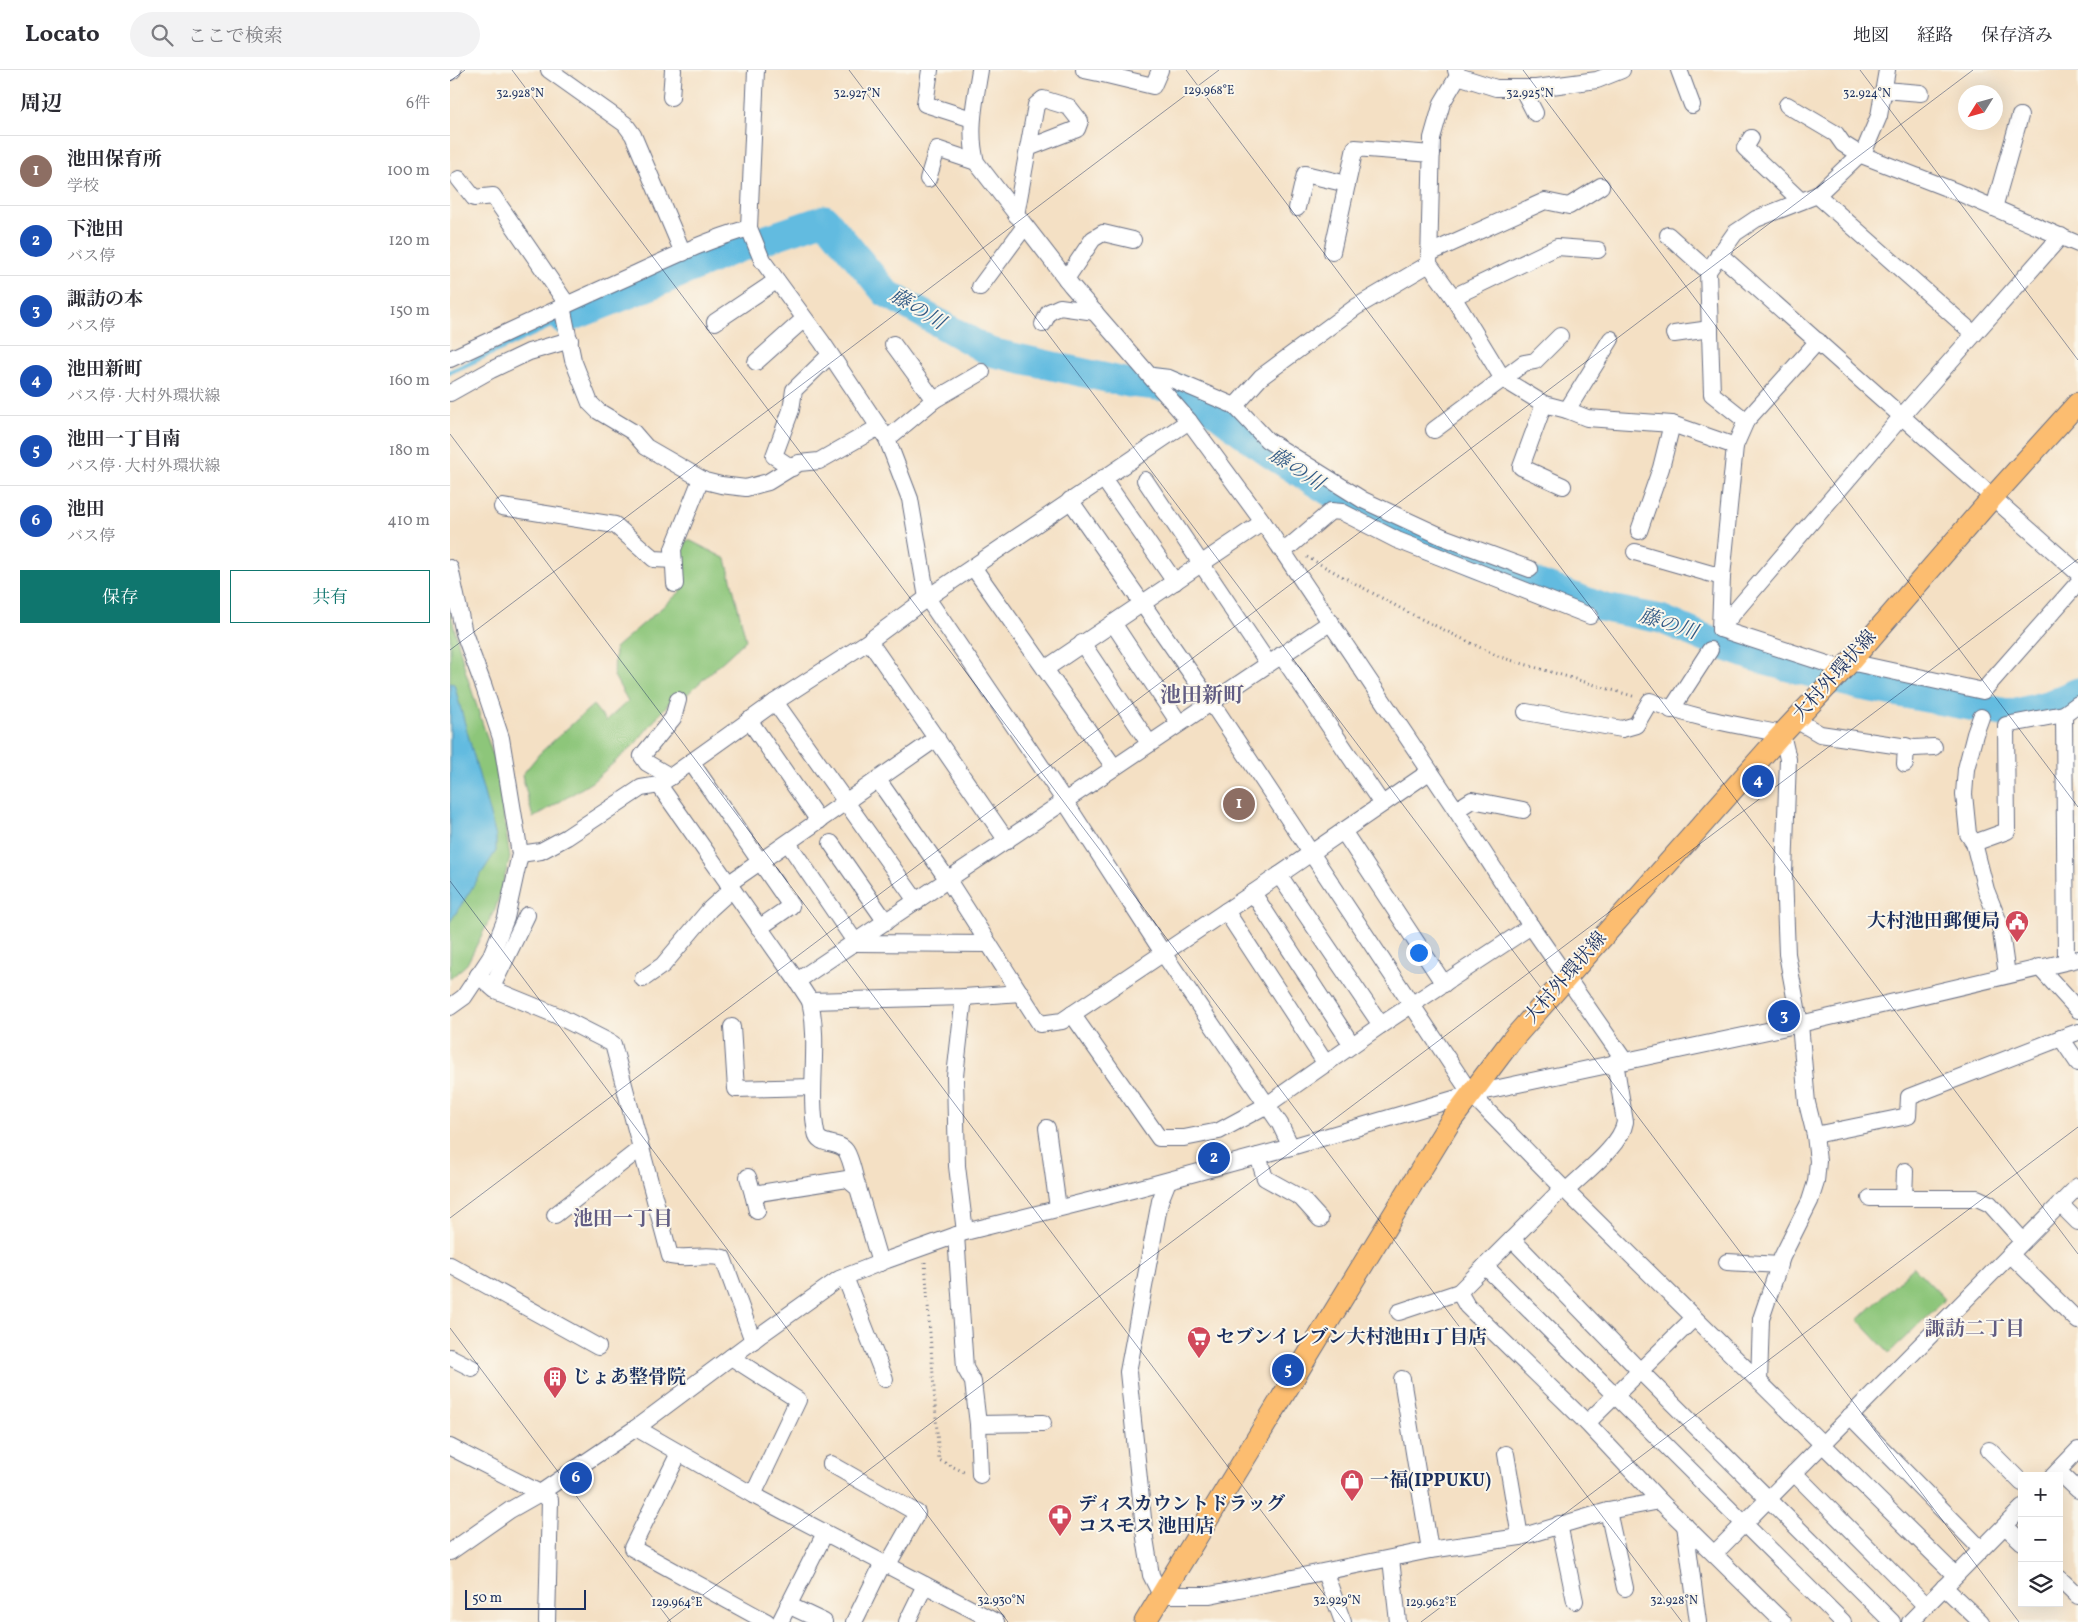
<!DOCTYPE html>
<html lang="ja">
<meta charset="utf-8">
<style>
body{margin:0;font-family:Vollkorn,"Noto Serif JP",serif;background:#f2f2f3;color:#2b2b33}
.controls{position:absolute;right:15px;bottom:15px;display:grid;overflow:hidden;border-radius:0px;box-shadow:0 5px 20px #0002}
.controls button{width:45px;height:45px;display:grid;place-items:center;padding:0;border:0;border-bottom:1px solid #e1e1e2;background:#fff;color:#2b2b33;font:25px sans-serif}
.compass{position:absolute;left:1508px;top:15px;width:45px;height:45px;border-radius:50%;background:#fff;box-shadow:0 5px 20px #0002;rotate:233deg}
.scale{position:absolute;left:15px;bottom:12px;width:121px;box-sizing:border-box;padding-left:5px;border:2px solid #1b2f5e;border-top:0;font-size:14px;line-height:18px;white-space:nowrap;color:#1b2f5e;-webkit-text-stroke:4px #fbf7ec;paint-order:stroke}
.you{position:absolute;left:968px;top:882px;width:18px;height:18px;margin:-12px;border:4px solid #fff;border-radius:50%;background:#1a73e8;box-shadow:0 0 0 8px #1a73e833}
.badge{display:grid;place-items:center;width:32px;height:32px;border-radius:50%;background:#0f766e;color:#fff;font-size:16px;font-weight:700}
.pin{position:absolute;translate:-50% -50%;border:2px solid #fff;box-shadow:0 1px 5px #0006}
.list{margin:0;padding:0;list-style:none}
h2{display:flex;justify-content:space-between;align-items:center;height:65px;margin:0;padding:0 20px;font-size:21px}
h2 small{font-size:16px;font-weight:400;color:#7c7c81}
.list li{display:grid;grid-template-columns:32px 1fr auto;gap:15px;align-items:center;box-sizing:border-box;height:70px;padding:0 20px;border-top:1px solid #e1e1e2}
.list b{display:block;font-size:19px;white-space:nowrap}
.list p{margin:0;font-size:16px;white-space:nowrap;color:#7c7c81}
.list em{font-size:16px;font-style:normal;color:#7c7c81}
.actions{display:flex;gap:10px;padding:15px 20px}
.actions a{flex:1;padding:11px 0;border:1px solid #0f766e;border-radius:0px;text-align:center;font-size:18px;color:#0f766e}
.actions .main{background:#0f766e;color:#fff}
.icon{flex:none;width:28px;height:28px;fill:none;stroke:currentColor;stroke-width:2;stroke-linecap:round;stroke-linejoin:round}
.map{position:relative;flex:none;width:1628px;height:1552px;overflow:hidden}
header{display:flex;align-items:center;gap:30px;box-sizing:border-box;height:70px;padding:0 25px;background:#fff;border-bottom:1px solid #e1e1e2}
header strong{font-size:24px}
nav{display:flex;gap:28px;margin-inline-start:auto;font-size:18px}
.search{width:350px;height:45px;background:#f2f2f3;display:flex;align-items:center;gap:12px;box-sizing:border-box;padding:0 18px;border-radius:28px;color:#7c7c81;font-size:19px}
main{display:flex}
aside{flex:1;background:#fff}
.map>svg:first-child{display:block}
.green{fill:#8dc67a;stroke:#547a6c}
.water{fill:#62bbe0;stroke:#3e759f}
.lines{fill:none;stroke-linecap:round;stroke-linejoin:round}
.stream{stroke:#62bbe0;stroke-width:5}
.river{stroke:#62bbe0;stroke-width:29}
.minor-casing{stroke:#676d82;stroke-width:18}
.major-casing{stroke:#676d82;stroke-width:23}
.path{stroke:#676d82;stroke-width:3;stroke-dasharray:1 4;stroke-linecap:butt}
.minor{stroke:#fff;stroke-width:16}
.major{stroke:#fcbd6f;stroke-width:21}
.ticks{fill:none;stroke:#1b2f5e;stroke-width:1;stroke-opacity:0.45}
.labels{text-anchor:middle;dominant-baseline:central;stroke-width:4;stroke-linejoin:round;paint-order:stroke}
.street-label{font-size:19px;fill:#1b2f5e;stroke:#fbf7ec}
.poi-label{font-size:19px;font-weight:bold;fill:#1b2f5e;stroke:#fbf7ec;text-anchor:start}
.water-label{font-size:20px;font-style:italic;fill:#305985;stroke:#fbf7ec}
.neighbourhood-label{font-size:20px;font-weight:bold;fill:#625d83;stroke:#fbf7ec}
.quarter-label{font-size:21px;font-weight:bold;fill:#625d83;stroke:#fbf7ec}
.ticks-label{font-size:12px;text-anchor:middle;fill:#1b2f5e;stroke:#fbf7ec;stroke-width:4;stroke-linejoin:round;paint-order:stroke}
</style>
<header>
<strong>Locato</strong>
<div class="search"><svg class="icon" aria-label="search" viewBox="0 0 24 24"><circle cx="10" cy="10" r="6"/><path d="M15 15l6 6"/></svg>ここで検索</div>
<nav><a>地図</a><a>経路</a><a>保存済み</a></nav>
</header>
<main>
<aside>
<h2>周辺<small>6件</small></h2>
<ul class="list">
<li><span class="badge" style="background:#8d6e63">1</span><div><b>池田保育所</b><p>学校</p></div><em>100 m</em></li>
<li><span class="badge" style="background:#1a4fb4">2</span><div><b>下池田</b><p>バス停</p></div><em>120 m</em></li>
<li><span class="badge" style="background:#1a4fb4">3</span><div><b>諏訪の本</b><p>バス停</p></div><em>150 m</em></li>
<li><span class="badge" style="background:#1a4fb4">4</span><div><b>池田新町</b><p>バス停 · 大村外環状線</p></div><em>160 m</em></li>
<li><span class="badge" style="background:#1a4fb4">5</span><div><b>池田一丁目南</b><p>バス停 · 大村外環状線</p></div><em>180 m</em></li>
<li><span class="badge" style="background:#1a4fb4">6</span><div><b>池田</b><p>バス停</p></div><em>410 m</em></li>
</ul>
<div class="actions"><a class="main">保存</a><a>共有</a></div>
</aside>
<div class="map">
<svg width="1628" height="1552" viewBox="0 0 1628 1552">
<rect width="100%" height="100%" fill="#fbf7ec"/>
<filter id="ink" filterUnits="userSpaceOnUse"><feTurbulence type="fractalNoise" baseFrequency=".02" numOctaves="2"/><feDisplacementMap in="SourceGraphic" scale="10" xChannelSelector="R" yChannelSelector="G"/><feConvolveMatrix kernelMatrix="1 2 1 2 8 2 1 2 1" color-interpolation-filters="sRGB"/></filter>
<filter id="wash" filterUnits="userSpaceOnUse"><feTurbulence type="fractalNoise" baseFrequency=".0096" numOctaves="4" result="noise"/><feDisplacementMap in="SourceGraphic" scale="20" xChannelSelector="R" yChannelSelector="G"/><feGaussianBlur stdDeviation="1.12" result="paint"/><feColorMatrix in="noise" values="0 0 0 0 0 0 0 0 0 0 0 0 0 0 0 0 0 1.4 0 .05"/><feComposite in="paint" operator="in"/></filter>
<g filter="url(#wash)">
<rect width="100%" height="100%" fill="#f4e0c4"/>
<g class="green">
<path d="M239 470 276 489 296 570 232 629 224 627 184 675 142 712 83 748 72 705 90 683 143 635 156 651 178 631 164 606 165 578 230 522 228 475Z"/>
<path d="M0 541 16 603 46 695 60 788 46 837 17 894 0 909Z"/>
<path d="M1464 1197 1495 1229 1439 1283 1408 1250Z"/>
</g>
<path class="water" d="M0 613 4 614 46 767V781L0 852Z"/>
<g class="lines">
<path class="stream" d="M0 302 113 250"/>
<path class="river" d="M114 250 219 208 281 181 375 149 436 223 540 282 679 313 726 318 742 324 819 383 918 446 985 476 1155 538 1211 549 1271 575 1319 592 1411 616 1563 644 1600 634 1628 622"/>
</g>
</g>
<g filter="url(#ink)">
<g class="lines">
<g class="minor-casing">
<g id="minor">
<path d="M99 0 175 54 183 65 233 183"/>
<path d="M306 0 299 158 312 190 372 272 437 369 460 429 477 528 614 730 713 883 830 1054 841 1077"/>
<path d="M480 0 475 34 522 49"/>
<path d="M530 0C525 31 518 61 526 92L621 215 739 351 813 452 1006 740 1081 856 1174 990"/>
<path d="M634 0 653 4 654 0"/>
<path d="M1006 0 1008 6 992 33 982 68 979 194 1003 227 1053 309 1094 334 1117 340 1137 348 1222 354 1285 376"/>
<path d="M1229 0 1242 35"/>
<path d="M0 2 3 0"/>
<path d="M653 4 703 16 710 0"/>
<path d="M1008 6 1046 18H1086L1147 10 1172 0"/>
<path d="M1072 18 1085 43"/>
<path d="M1434 20 1471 23"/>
<path d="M221 27 223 0"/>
<path d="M1337 35 1386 64 1393 74 1409 84 1507 122 1628 174"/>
<path d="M1301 68 1295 78 1351 131"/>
<path d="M9 109 24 128 43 126 117 234"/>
<path d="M478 109 487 79 526 92"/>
<path d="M1367 125 1524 264"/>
<path d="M847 138 855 104 897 114"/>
<path d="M1544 138 1570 46"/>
<path d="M566 145 586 35 593 29 619 37 630 51 627 59 578 78"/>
<path d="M1218 165 1258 201"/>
<path d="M882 182 905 78 982 84"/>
<path d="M980 183 1095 131 1119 136 1151 116"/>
<path d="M1269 184 1628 503"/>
<path d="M616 209 643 169 653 163 683 170"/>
<path d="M530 217 575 156"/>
<path d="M1003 227 1107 177 1148 180"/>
<path d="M112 236 123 290 140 333 148 341 183 362 196 377 255 411 271 415 296 418 318 412 349 393 369 391 429 357"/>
<path d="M265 252 326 211"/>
<path d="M593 254 599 242 610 237 645 242"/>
<path d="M1224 264 1260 259"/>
<path d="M443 274 484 330"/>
<path d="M0 289C62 260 124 231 187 203 224 186 260 169 299 158"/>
<path d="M306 292 354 249"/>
<path d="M702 306 719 308 785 336 811 307 906 237 979 194"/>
<path d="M0 323 41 300 79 282 120 270"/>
<path d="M1094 334 1071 397 1113 416"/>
<path d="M785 336 817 370 913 430 993 467 1080 499"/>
<path d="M1117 340 1161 269"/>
<path d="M739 351 477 528 419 571 325 632 209 715 347 911 881 552"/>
<path d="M1296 351 1262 324 1258 201 1285 163 1306 149 1367 125 1415 79 1429 46 1437 0"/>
<path d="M984 360 1074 293 1085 291 1110 266"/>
<path d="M437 369 484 330 532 302"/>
<path d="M342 398 324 386 341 340 344 320 380 285"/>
<path d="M653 408 725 512"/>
<path d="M695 410 818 593"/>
<path d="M620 430 761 632 1021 1024 1113 1118 1505 1505"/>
<path d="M52 437 165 455 204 489 223 490"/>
<path d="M1189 461 1211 398 1222 354"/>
<path d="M833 482 881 441 892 442 947 470 1140 546"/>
<path d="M1185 482 1272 507"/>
<path d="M523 497 664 697"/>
<path d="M0 498 14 563 34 617 51 668 70 784 56 848 40 888 14 927 0 937"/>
<path d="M225 514 223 479 251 409"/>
<path d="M663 553 729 653"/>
<path d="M1270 559 1452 346 1611 166"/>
<path d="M1270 559 1272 507 1285 376 1296 351 1368 271"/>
<path d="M1270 559 1393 599"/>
<path d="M419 571 557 771"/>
<path d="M632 573 699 673"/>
<path d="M831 585 932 734"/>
<path d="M1400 592 1533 621 1628 513"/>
<path d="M595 599 813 452"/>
<path d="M325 632 467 832"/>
<path d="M1221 640 1260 580"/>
<path d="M1076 642 1172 659 1186 655 1200 631C1242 648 1288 655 1332 664L1338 689 1334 804 1337 884 1350 954 1357 1033 1365 1065 1368 1091 1366 1112 1360 1131 1332 1187 1311 1249 1309 1312"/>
<path d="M1614 644 1616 891"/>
<path d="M1531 647 1525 664 1516 699 1514 724 1518 764 1524 773 1536 820 1550 855 1557 905"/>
<path d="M299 650 369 751"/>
<path d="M1346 650 1370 664 1464 678 1484 677"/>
<path d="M241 692 341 836 309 858"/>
<path d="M1455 694 1456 676"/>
<path d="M221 707 197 693 192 686 223 648 228 630"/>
<path d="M428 710 498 810 590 954 612 951 803 823 979 702"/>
<path d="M1006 740 1022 730 1073 740"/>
<path d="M893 761 994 914"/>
<path d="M338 773 406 873 539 874"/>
<path d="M381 773 436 852"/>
<path d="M1524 773 1557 761 1556 655 1614 644 1628 634"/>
<path d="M70 784 91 781 117 767 191 718 209 715"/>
<path d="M829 805 931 955"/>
<path d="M278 814 487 668"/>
<path d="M803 823 902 975"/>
<path d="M776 841 876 994"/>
<path d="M1589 897 1628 940"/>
<path d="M28 905 45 920 106 945 163 974 220 1186C237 1190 256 1183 273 1188L303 1271"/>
<path d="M193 909 213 895 260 839 282 819"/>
<path d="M347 911 360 931 514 927 571 923"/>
<path d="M42 917 77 845"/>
<path d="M514 927 505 1006 507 1096 515 1162"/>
<path d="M360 931C370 973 358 1020 366 1062 368 1077 388 1070 396 1081 402 1090 404 1107 408 1118"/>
<path d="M622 944 709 1068H734L769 1061 817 1035 931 955 1081 856"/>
<path d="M282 957 286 1019 363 1017"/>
<path d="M1628 962 1611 968 1628 993"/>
<path d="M597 1058 608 1138"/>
<path d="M1365 1065 1458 1046 1459 1027 1611 968"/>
<path d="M808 1086 815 1108 851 1128 870 1149"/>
<path d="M298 1107 303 1124 397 1109 408 1118 430 1193"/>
<path d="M718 1111 710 1131 678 1302 695 1468 701 1505 711 1525H760L980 1480 1070 1467 1158 1441 1210 1431"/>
<path d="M1113 1118 1009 1222 1017 1236 1137 1353 1210 1431 1333 1552"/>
<path d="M1116 1121C1134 1103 1171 1076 1175 1052L1165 992"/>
<path d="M303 1124 307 1141"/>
<path d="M1420 1128H1527L1540 1134 1573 1171"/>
<path d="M1454 1128 1455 1101"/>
<path d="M1610 1134 1628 1152"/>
<path d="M105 1145 191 1078"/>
<path d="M506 1165 515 1298 523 1312 528 1354 530 1405"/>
<path d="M1062 1169 1190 1301 1442 1552"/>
<path d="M1560 1184 1628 1251"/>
<path d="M1277 1192 1330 1195"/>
<path d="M0 1195 148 1277"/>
<path d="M1035 1196 1393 1552"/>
<path d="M395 1207 435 1309"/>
<path d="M949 1242 1009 1222"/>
<path d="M0 1287 22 1298"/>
<path d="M281 1287 348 1330 303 1425"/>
<path d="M952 1309 980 1480"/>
<path d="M1400 1346 1531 1479"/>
<path d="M1137 1353 1244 1248"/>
<path d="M528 1354 593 1353"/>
<path d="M186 1358 303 1425 546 1552"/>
<path d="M0 1377 90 1423 100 1430 97 1552"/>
<path d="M1539 1380 1572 1413"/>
<path d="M229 1383 182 1478 317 1552"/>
<path d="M1056 1384 1070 1467"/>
<path d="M381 1394 467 1443 437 1496"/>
<path d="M1608 1401 1628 1420"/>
<path d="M1344 1403 1476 1536"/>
<path d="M1603 1406 1628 1380"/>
<path d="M1158 1441 1175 1518"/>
<path d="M1109 1454 1125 1531"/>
<path d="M1235 1455 1248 1552"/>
<path d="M1555 1456 1572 1472"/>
<path d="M0 1482 60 1440 90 1423 186 1358 309 1266 389 1209 437 1190 515 1162 686 1119 841 1077 1021 1024 1350 954 1628 889"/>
<path d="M1265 1483 1628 1116"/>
<path d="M941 1489 948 1552"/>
<path d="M875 1503 893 1552"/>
<path d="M1609 1508 1628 1526"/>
<path d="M1494 1517 1531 1552"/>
<path d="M338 1535 374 1552"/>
<path d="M330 1552 375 1463"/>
<path d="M404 1552 433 1493"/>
<path d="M457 1552 475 1515"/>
<path d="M1460 1552 1572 1438"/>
</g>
</g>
<g class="major-casing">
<path id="major" d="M695 1552 1000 1052 1061 971 1332 664 1400 592 1542 428 1628 333"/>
</g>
<g class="path">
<path d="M857 487 959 543 1050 587 1186 627"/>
<path d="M475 1192 489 1390 514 1402"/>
</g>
<use href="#minor" class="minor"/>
<use href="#major" class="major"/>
</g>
</g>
<path class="ticks" d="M62 0 1232 1552M399 0 1569 1552M736 0 1628 1184M1073 0 1628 737M1410 0 1628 290M0 11 15 0M0 364 895 1552M0 580 769 0M0 811 558 1552M0 1148 1523 0M0 1258 221 1552M217 1552 1628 489M971 1552 1628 1057"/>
<defs>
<g id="civic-pin" transform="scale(1.25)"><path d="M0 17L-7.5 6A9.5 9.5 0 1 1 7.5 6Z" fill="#d1495b" stroke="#fbf7ec"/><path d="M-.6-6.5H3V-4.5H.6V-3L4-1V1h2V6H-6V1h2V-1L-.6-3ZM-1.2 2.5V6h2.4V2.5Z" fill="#fff"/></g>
<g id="supermarket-pin" transform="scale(1.25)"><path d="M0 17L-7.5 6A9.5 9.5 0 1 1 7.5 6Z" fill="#d1495b" stroke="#fbf7ec"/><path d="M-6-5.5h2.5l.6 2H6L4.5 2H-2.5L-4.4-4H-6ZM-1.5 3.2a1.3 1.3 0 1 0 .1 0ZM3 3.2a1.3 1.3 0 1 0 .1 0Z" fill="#fff"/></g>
<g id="building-pin" transform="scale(1.25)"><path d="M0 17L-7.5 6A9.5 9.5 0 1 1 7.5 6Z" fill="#d1495b" stroke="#fbf7ec"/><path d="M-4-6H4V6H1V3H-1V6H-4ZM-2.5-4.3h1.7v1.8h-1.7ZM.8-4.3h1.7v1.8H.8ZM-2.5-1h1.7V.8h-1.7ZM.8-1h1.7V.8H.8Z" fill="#fff"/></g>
<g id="shop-pin" transform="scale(1.25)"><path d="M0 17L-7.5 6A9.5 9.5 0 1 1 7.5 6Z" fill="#d1495b" stroke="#fbf7ec"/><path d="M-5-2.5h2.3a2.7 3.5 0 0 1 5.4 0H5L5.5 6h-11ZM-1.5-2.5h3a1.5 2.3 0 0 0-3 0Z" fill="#fff"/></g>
<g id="pharmacy-pin" transform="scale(1.25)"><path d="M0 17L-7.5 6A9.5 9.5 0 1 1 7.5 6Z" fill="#d1495b" stroke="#fbf7ec"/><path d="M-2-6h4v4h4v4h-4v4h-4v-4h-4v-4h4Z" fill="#fff"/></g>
</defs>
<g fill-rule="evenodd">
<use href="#civic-pin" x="1567" y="852"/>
<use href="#supermarket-pin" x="749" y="1268"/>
<use href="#building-pin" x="105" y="1308"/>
<use href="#shop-pin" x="902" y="1411"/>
<use href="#pharmacy-pin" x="610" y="1446"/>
</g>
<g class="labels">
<g class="street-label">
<text transform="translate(1385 606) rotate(-48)">大村外環状線</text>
<text transform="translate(1116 908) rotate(-49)">大村外環状線</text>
</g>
<g class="poi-label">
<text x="1550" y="852" text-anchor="end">大村池田郵便局</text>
<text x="766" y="1268">セブンイレブン大村池田1丁目店</text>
<text x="122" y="1308">じょあ整骨院</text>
<text x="920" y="1411">一福(IPPUKU)</text>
<text x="628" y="1435">ディスカウントドラッグ<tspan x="628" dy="22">コスモス 池田店</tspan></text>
</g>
<g class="water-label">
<text transform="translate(467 240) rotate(31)">藤の川</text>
<text transform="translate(846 400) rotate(33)">藤の川</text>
<text transform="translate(1218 555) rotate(18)">藤の川</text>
</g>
<g class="neighbourhood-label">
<text x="173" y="1150">池田一丁目</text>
<text x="1525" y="1260">諏訪二丁目</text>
</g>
<g class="quarter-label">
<text x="752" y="626">池田新町</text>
</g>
</g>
<g class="ticks-label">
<text x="759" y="24">129.968°E</text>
<text x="70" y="27">32.928°N</text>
<text x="407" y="27">32.927°N</text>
<text x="1080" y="27">32.925°N</text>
<text x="1417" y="27">32.924°N</text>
<text x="551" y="1534">32.930°N</text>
<text x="887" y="1534">32.929°N</text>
<text x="1224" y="1534">32.928°N</text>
<text x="227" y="1536">129.964°E</text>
<text x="981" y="1536">129.962°E</text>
</g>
</svg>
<div class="controls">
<button>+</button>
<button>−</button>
<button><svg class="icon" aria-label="layers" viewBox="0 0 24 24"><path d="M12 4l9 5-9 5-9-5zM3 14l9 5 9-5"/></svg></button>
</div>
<svg class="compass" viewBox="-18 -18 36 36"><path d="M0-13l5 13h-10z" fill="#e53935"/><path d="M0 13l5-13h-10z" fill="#7c7c81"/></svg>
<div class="scale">50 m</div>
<div class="you"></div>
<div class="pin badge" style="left:789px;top:734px;background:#8d6e63">1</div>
<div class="pin badge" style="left:764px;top:1088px;background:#1a4fb4">2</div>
<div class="pin badge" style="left:1334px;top:946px;background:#1a4fb4">3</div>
<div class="pin badge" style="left:1308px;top:711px;background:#1a4fb4">4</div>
<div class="pin badge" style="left:838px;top:1300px;background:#1a4fb4">5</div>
<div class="pin badge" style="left:126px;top:1408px;background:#1a4fb4">6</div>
</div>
</main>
